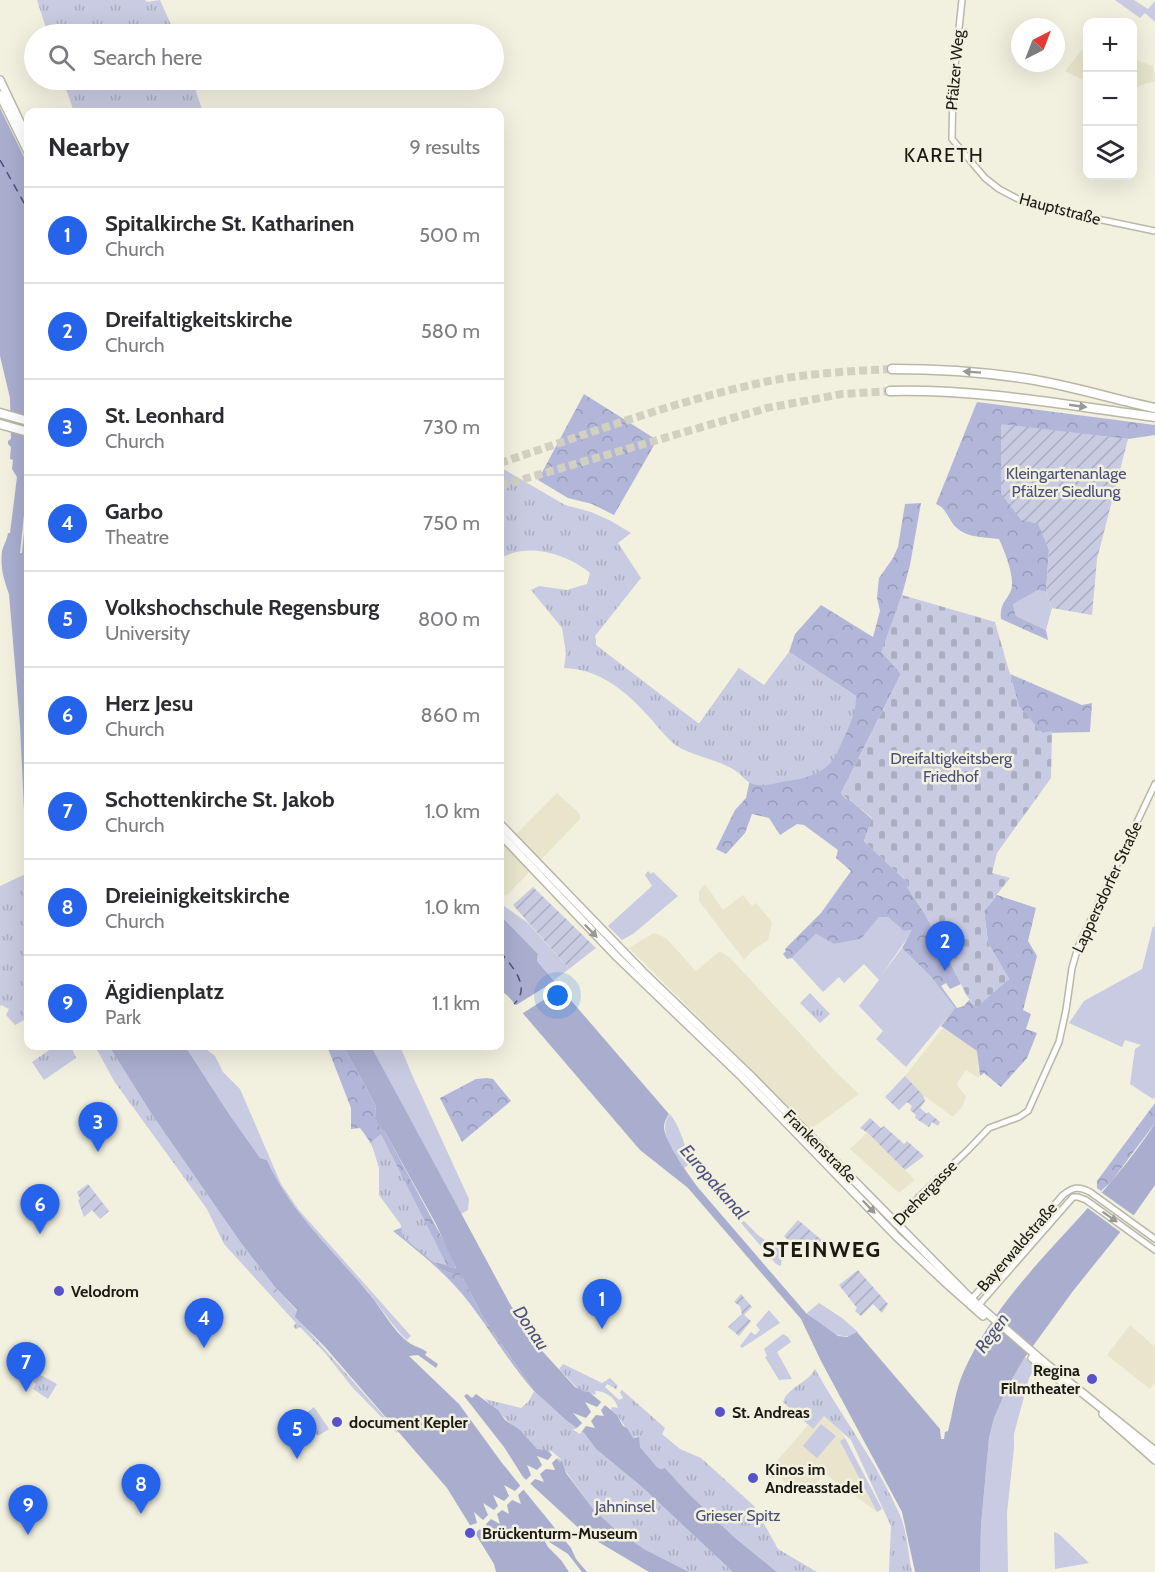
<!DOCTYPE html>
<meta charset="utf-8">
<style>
body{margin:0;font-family:Cabin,sans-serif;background:#f2f2f3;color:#2b2b33}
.controls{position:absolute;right:18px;top:18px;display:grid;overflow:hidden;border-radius:12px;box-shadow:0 6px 24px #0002}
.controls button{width:54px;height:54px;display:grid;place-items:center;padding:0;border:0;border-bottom:2px solid #e1e1e2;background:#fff;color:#2b2b33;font:30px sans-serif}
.compass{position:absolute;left:1011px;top:18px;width:54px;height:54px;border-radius:50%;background:#fff;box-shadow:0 6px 24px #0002;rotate:42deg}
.you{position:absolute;left:558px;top:996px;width:21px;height:21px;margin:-15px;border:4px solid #fff;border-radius:50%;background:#1a73e8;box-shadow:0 0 0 9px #1a73e833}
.badge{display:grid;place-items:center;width:39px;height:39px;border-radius:50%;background:#2563eb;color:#fff;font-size:20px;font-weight:700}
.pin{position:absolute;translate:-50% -50px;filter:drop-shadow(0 2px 3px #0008)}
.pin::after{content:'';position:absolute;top:32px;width:21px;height:18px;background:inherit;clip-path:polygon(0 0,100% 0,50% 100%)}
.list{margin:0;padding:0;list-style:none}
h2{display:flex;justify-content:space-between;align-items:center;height:78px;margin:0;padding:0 24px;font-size:26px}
h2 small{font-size:20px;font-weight:400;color:#7c7c81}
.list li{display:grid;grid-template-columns:39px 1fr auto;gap:18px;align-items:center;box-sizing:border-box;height:96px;padding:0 24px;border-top:2px solid #e1e1e2}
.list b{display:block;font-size:22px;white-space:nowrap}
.list p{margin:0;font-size:20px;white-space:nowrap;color:#7c7c81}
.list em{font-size:20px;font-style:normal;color:#7c7c81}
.icon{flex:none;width:33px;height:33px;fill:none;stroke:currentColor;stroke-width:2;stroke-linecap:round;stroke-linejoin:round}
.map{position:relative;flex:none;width:1155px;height:1572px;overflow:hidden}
.search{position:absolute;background:#fff;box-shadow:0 6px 24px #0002;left:24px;top:24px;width:480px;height:66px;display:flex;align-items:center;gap:15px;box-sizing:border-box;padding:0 21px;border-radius:33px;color:#7c7c81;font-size:22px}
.panel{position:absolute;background:#fff;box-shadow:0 6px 24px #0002;left:24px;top:108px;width:480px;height:942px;border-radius:12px}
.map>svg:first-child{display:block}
.built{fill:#e8e5cc}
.grass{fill:#c8cbe1}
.forest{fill:url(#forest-crowns)}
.cemetery{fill:url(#cemetery-stones)}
.park{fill:url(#park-tufts)}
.garden{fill:url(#garden-furrows)}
.water{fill:#a9aecf}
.pier{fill:#f2f0df}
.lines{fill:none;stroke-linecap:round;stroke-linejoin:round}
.stream{stroke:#a9aecf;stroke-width:1.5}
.ferry{stroke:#4c507f;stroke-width:1.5;stroke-dasharray:8 6;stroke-linecap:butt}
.highway-tunnel{stroke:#d2d0c0;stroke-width:8;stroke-dasharray:8 4;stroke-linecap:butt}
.minor-casing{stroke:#b9b7a6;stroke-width:8}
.major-casing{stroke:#b9b7a6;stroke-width:10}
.highway-casing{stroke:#b9b7a6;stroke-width:11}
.minor{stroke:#fff;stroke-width:5}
.major{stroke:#fff;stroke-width:7}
.highway{stroke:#fff;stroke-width:8}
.oneway{fill:#989895}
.poi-dot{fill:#5652c9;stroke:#f2f0df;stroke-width:2}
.labels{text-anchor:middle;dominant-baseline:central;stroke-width:5;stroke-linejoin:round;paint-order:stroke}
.street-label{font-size:16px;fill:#1a1913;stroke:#f2f0df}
.park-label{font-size:16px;fill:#4a4e7d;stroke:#f2f0df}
.poi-label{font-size:16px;font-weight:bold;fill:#1a1913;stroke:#f2f0df;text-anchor:start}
.water-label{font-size:18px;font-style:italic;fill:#4c507f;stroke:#f2f0df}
.quarter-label{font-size:20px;letter-spacing:1.5px;fill:#1a1913;stroke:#f2f0df}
.district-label{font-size:22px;font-weight:bold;letter-spacing:1.5px;fill:#1a1913;stroke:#f2f0df}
</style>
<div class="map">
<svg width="1155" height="1572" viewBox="0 0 1155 1572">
<defs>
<pattern id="forest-crowns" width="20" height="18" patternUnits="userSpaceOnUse" patternTransform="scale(1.5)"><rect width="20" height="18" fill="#b2b6d8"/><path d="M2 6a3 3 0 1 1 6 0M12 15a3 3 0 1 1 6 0" fill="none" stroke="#989cb8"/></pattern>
<pattern id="cemetery-stones" width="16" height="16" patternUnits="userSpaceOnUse" patternTransform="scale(1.5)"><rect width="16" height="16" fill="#c8cbe1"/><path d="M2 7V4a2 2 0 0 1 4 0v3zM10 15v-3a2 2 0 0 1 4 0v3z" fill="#abaec0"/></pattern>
<pattern id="park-tufts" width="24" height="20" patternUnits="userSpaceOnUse" patternTransform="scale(1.5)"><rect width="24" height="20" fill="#c8cbe1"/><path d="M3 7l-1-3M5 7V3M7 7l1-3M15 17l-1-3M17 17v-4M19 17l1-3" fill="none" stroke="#abaec0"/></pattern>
<pattern id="garden-furrows" width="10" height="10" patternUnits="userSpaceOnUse" patternTransform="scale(1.5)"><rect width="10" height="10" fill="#c8cbe1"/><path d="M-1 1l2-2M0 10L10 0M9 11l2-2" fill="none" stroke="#abaec0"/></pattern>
</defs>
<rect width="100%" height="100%" fill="#f2f0df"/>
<g class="built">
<path d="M1087 44V82L1065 71Z"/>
<path d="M1133 59 1153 66 1155 81 1133 88Z"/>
<path d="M557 793 580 814V819L507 895 502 896 500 894V848L501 849Z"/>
<path d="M705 884 723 910 743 895 752 906 756 903 772 922 768 940 753 950 744 960 699 901V891Z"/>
<path d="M654 933 666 938 696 971 720 951 730 958 837 1073 859 1094 811 1129 629 948Z"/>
<path d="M943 1028 977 1051 979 1078 966 1070 957 1083 958 1087 966 1096 965 1100 962 1107 953 1117 923 1095 905 1076Z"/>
<path d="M868 1132 915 1180 899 1193 850 1149Z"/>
<path d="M1130 1325 1155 1347V1382L1150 1389 1107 1355Z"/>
<path d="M824 1416 840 1430 845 1438 841 1441 877 1512 824 1473 807 1496 784 1481 771 1468 808 1425 812 1429Z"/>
</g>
<g class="grass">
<path d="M1115 0H1134L1148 9 1155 1V22L1145 13 1140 18Z"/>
<path d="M1038 590 1046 592 1052 608 1046 630 1016 616 1013 603Z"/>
<path d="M648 871 651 874 653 872 678 896 633 934 622 940 608 926 652 886 645 875Z"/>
<path d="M500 903 528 923 569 969 554 980 537 961 538 954 500 915Z"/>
<path d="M879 917H888L904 931 913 930 880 977 902 948 933 979 955 1008 906 1067 876 1039 883 1031 859 1006 879 980 864 964 844 983 839 977 823 992 792 958 816 934 834 944 861 939Z"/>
<path d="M1153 926 1155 927V1097L1153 1099 1130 1084 1135 1049 1141 1045 1125 1040 1122 1047 1069 1023 1084 1001 1142 969Z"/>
<path d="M185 1046H202L215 1056 223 1072 240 1089 281 1184 298 1209 411 1336 407 1340C391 1325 380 1306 366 1289 329 1248 290 1211 267 1160L260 1158 229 1114Z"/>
<path d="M371 1046H400L413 1077 469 1199 468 1210 461 1214Z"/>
<path d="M670 1114C680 1126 686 1148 690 1164L684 1168C675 1152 656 1131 670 1114Z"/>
<path d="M744 1221 759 1236 782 1251 781 1266 776 1264 741 1223Z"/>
<path d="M819 1303 842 1318 858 1332C840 1345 821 1325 807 1313Z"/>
<path d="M769 1310 780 1323 742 1348 740 1346 751 1332 755 1335 760 1330 756 1325Z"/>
<path d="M783 1334 788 1337 791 1342 777 1352 792 1379 779 1380 765 1357 767 1356 764 1349Z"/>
<path d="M1025 1357 1036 1367 1029 1378 1014 1434V1448L1007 1513 1008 1572H980L981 1525 989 1438 994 1418 1008 1386Z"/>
<path d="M821 1424 836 1436 817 1458 803 1446Z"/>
<path d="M845 1438 882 1509 877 1512 840 1441Z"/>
<path d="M1054 1532 1059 1534 1089 1563 1055 1569Z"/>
</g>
<g class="forest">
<path d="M584 394 657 440 614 515 592 504 568 498 538 480Z"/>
<path d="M977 402 1155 425V435L1128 439 1001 425 1049 550 1046 592 1038 590 1013 604 1016 616 1046 630 1048 640 1001 619C999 600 1011 599 1012 585 1013 572 1004 550 999 539 982 537 961 538 951 521 946 513 945 508 936 504Z"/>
<path d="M921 503 910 565 902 595 882 652 901 674 841 793 846 799 850 800 872 819 864 841 908 883 907 887 925 914 961 984 950 989 946 983 941 986 957 1008 964 1006 969 1000 976 1007 1009 979 988 943 984 911 997 895 1036 908 1028 941 1037 956 1023 1010 1031 1014 1026 1029 1037 1033 1027 1058 1001 1087 984 1073 980 1076 977 1051 941 1026 955 1008 933 979 902 948 912 930 904 931 888 917H879L861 939 834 944 816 934 792 958 787 959 783 954 786 951 785 949 821 913 851 871 836 858 838 850 804 825 797 824 780 835 769 818 752 814 745 833 726 854 716 849 735 810 746 798 750 779 581 648 595 636 596 645 609 656 699 724 739 668 753 693 856 696 789 652 795 634 821 605 873 637 880 611 877 598 879 578 893 558 898 547 905 504Z"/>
<path d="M1010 674 1082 705 1092 703 1090 732 1042 733 1019 707Z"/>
<path d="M327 1046H343L376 1106C374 1115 377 1127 385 1132L451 1254 456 1269H440L450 1273H460L484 1319 534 1391C505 1359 485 1319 456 1287 437 1266 415 1249 393 1231L405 1226C393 1192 383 1157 360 1128L351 1129V1108Z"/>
<path d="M487 1078 493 1079 511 1101 462 1142 440 1098 476 1079Z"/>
<path d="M1155 1103V1123L1111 1182 1101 1191 1097 1188V1181Z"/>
</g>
<path class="cemetery" d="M902 595 995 622 1019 706 1042 733 1052 731 1051 778 997 853 992 873 1010 878 984 911 988 943 1009 979 976 1008 967 996 925 914 907 887 908 883 864 841 872 818 850 800 849 801 841 793 901 674 881 652Z"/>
<g class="park">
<path d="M37 0H145L147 2 160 0 175 34H48Z"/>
<path d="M63 80H192L203 112H74Z"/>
<path d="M500 467 565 505 591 512 611 521 631 533 618 543 641 578 595 636 596 645 699 724 739 668 764 685 789 652 856 696C857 715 845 734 838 751 827 775 804 779 781 782 774 784 765 786 758 785 748 785 743 776 736 771 718 759 695 757 677 746 667 739 659 728 651 719 628 693 601 669 564 668L566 653 562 628 531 590 539 586 567 590 587 584 590 573C568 555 532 543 505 556L500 553Z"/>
<path d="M28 873V960L24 965 28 975V1018L15 1025 6 1015 9 1009 1 1005 0 1007V886Z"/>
<path d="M810 993 830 1014 820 1023 800 1003Z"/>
<path d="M55 1046H71L76 1058 44 1080 32 1062Z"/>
<path d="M95 1046H109L151 1113 241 1243 275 1287 297 1311 296 1317 398 1432 397 1433 352 1387 326 1354 300 1327 296 1329 293 1326 296 1323 224 1244 207 1209 114 1081Z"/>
<path d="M381 1134 447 1265 433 1262 402 1236 401 1225 379 1195V1168L371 1142Z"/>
<path d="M15 1361 57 1384 48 1399 33 1389 36 1384 29 1378 24 1383 8 1369Z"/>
<path d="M563 1364 602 1383 610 1378 618 1386 616 1389 607 1384 605 1387 619 1400 623 1398 620 1392 622 1390 665 1428 662 1434 680 1449 701 1458 754 1506 778 1549 817 1572H777L734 1537 688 1493 665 1468 660 1469 657 1467 640 1447 637 1436 633 1438C625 1429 621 1417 611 1410L612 1407 618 1408C615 1397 605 1391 595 1391L596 1395 579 1390 559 1369Z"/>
<path d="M815 1369C842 1417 877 1463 899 1513 907 1530 908 1553 912 1572H889L891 1526 851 1440 824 1416 813 1429 783 1402C788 1387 808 1383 815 1369Z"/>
<path d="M534 1391 567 1421 584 1433 596 1449 642 1487 733 1572H689L644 1549 615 1529 594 1510 564 1469 537 1449 485 1399 521 1408 529 1401Z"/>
<path d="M314 1407 329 1429 318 1436 300 1418Z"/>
</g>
<g class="garden">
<path d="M1001 424 1128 439 1097 559 1092 615 1052 608 1046 592 1049 550 1038 524 1021 520 1001 494Z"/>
<path d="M533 887 596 948 569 969 513 905Z"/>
<path d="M905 1076 923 1095 925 1101 920 1108 927 1114 928 1112 940 1122 938 1126 932 1122 929 1127 915 1118 916 1115 910 1110 912 1106 907 1102 899 1110 885 1097Z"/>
<path d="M870 1118 881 1128 884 1126 904 1144 907 1141 924 1156 905 1170 868 1133 860 1128Z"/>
<path d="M88 1184 109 1211 100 1219 92 1210 84 1217 78 1200 80 1199 77 1192Z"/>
<path d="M798 1220 824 1242 814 1251 805 1243 798 1250 784 1236Z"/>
<path d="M858 1270 888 1304 882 1313 873 1304 861 1316 855 1311 857 1308 839 1285Z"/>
<path d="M741 1294 752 1307 744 1315 751 1321 739 1336 728 1327 742 1314 740 1306 734 1302Z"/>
</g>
<g class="water">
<path d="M0 108 28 165V487L27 486 20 553H22L28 491V829L24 810 20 725 9 594C4 580 0 567 2 551 4 544 7 540 8 533H10L17 477 12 469 13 460 10 459 11 447 8 444V441L11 439 10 398 0 356Z"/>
<path d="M500 915 538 954 537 961 669 1114C666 1119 664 1122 664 1128 665 1142 691 1179 701 1191L806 1313 838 1336 847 1337 857 1332 940 1429 941 1439H944L945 1432 948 1431C953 1413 955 1391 963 1373 1006 1276 1099 1212 1155 1123V1185L1134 1215 1073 1291 1025 1357 1008 1386 994 1418 989 1438 981 1525 980 1572H915L902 1512 821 1361 801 1319 688 1188 640 1150 508 996 504 993 500 992Z"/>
<path d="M109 1046H185L229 1114 260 1158 267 1160C291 1213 330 1247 367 1291 382 1308 392 1331 411 1344 416 1347 422 1348 427 1352L425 1355 438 1364 436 1368 418 1355 409 1356 459 1404 502 1463 571 1548 576 1559 587 1572H582L568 1554 543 1538 548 1547 561 1560 569 1572H496L494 1564 447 1488 325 1347 295 1317 297 1310 275 1287 241 1243 151 1113Z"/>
<path d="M343 1046H371L510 1304 534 1342 575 1387 583 1391 589 1392 617 1415 623 1426 627 1428 633 1438 639 1437 640 1447 657 1467 660 1469 665 1468 688 1493 734 1537 777 1572H733L642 1487 596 1449 584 1433 567 1421 534 1391 484 1319 460 1273H450L440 1269 438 1265 440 1264 454 1269 456 1268 436 1224 385 1132C376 1127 374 1115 376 1106Z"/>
<path d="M467 1394 472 1398 476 1394 498 1410 505 1420 520 1430 537 1449 546 1450 563 1465 566 1473 594 1510 615 1529 644 1549 689 1572H649L585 1534 523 1477 504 1447 464 1396Z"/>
</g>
<g class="pier">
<path d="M558 979 564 987 520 1015 513 1007Z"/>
<path d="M1098 1190 1136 1217 1123 1234 1085 1206Z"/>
<path d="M595 1393 611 1407 606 1404 601 1410 604 1416 596 1415 591 1421 595 1428 586 1426 580 1434 572 1429H576L582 1423 573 1413 586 1418 591 1412 585 1402 597 1407 602 1401Z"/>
<path d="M549 1449 562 1460 557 1458 552 1463 555 1470 546 1469 540 1474 544 1482 535 1479 528 1486 524 1482 531 1475 527 1465 537 1470 542 1465 537 1456 548 1460 552 1455Z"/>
<path d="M521 1481 528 1489H524L518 1495 521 1504 512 1500 507 1505 509 1514 502 1510 497 1514 500 1524 491 1519 486 1524 488 1534 480 1529 474 1534 468 1526 477 1523 474 1512 483 1520 488 1515 483 1503 494 1510 498 1506 493 1495 504 1501 509 1496 504 1485 515 1491 521 1485Z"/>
</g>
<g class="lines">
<path class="stream" d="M274 1292 277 1289"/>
<g class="ferry">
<path d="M0 160 28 210"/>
<path d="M500 952C512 966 532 987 514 1004"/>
</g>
<g class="highway-tunnel">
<path d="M500 463C590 433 681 399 774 380 813 373 853 371 892 369"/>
<path d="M500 486 767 408 842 394 890 391"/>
</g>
<g class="minor-casing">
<g id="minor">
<path d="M962 0 953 84 952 139 985 178 999 189 1018 199 1040 207 1155 231"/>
<path d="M895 1224 920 1196 969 1149 989 1128 1019 1117 1028 1111 1059 1042 1066 1010 1072 968 1078 947 1155 784"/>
<path d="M969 1302 1063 1195C1073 1187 1079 1186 1090 1192L1155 1239"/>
<path d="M977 1307 1073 1197H1078L1086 1200 1155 1250"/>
</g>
</g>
<g class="major-casing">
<g id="major">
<path d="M0 80 28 139"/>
<path d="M0 95 28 152"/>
<path d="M500 824 643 972 749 1074 971 1299 1045 1363 1155 1451"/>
<path d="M500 834 617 957 742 1077 896 1236 947 1284 983 1316"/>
<path d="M1032 1358 1066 1385"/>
<path d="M1103 1414 1155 1460"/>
</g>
</g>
<g class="highway-casing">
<g id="highway">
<path d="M892 369C938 369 984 372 1029 379 1072 386 1113 399 1155 408"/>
<path d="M890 391C980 389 1067 405 1155 417"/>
<path d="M0 413 28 421"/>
<path d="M0 424 28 432"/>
</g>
</g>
<use href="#minor" class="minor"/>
<use href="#major" class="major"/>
<use href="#highway" class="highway"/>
</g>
<defs><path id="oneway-solid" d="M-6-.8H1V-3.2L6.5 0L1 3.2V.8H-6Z" transform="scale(1.5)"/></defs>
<g class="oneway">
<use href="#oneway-solid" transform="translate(972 372) rotate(-176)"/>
<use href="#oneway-solid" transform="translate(1078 406) rotate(8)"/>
<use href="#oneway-solid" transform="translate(591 931) rotate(46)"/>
<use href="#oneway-solid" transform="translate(869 1207) rotate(46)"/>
<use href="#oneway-solid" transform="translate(1110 1217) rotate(35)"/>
</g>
<g class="poi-dot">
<circle cx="59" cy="1291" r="6"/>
<circle cx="1092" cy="1379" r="6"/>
<circle cx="720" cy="1412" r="6"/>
<circle cx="337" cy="1422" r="6"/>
<circle cx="753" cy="1478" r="6"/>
<circle cx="470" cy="1533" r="6"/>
</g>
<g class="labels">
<g class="street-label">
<text transform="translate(955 70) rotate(-85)">Pfälzer Weg</text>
<text transform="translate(1060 209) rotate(15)">Hauptstraße</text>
<text transform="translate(1107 887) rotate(-65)">Lappersdorfer Straße</text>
<text transform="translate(820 1146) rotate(45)">Frankenstraße</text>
<text transform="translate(925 1193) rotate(-46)">Drehergasse</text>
<text transform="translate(1017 1247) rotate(-49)">Bayerwaldstraße</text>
</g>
<g class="park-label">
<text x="1066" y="473">Kleingartenanlage<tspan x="1066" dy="18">Pfälzer Siedlung</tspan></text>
<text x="951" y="758">Dreifaltigkeitsberg<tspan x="951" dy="18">Friedhof</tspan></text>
<text x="625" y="1506">Jahninsel</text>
<text x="738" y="1515">Grieser Spitz</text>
</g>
<g class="poi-label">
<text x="71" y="1291">Velodrom</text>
<text x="1080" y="1370" text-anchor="end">Regina<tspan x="1080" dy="18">Filmtheater</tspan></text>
<text x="732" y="1412">St. Andreas</text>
<text x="349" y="1422">document Kepler</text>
<text x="765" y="1469">Kinos im<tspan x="765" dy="18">Andreasstadel</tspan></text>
<text x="482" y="1533">Brückenturm-Museum</text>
</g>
<g class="water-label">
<text transform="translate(714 1182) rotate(49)">Europakanal</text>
<text transform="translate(531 1328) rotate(56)">Donau</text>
<text transform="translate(992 1333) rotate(-54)">Regen</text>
</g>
<g class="quarter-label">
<text x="944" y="155">KARETH</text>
</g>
<g class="district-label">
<text x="822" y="1249">STEINWEG</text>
</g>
</g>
</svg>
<div class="controls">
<button>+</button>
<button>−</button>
<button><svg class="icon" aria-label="layers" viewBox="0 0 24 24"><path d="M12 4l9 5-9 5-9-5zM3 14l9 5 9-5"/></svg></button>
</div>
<svg class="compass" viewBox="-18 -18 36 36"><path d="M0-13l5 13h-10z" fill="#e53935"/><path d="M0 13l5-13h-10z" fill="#7c7c81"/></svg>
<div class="you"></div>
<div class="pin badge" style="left:602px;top:1329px">1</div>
<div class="pin badge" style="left:945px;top:971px">2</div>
<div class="pin badge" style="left:98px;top:1152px">3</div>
<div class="pin badge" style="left:204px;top:1348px">4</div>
<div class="pin badge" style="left:297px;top:1459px">5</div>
<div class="pin badge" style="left:40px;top:1234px">6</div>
<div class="pin badge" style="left:26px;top:1392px">7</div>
<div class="pin badge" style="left:141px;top:1514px">8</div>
<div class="pin badge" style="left:28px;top:1535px">9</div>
<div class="search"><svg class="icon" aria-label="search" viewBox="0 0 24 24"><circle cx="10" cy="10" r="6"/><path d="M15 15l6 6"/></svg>Search here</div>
<section class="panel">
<h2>Nearby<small>9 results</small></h2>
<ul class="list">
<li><span class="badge">1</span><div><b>Spitalkirche St. Katharinen</b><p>Church</p></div><em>500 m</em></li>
<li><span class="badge">2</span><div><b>Dreifaltigkeitskirche</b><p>Church</p></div><em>580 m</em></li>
<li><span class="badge">3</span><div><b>St. Leonhard</b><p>Church</p></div><em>730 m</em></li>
<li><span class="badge">4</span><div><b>Garbo</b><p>Theatre</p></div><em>750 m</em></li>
<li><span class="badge">5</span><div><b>Volkshochschule Regensburg</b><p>University</p></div><em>800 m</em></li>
<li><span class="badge">6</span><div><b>Herz Jesu</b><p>Church</p></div><em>860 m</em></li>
<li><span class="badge">7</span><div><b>Schottenkirche St. Jakob</b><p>Church</p></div><em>1.0 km</em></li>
<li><span class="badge">8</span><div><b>Dreieinigkeitskirche</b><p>Church</p></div><em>1.0 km</em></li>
<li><span class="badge">9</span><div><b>Ägidienplatz</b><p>Park</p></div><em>1.1 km</em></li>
</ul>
</section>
</div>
